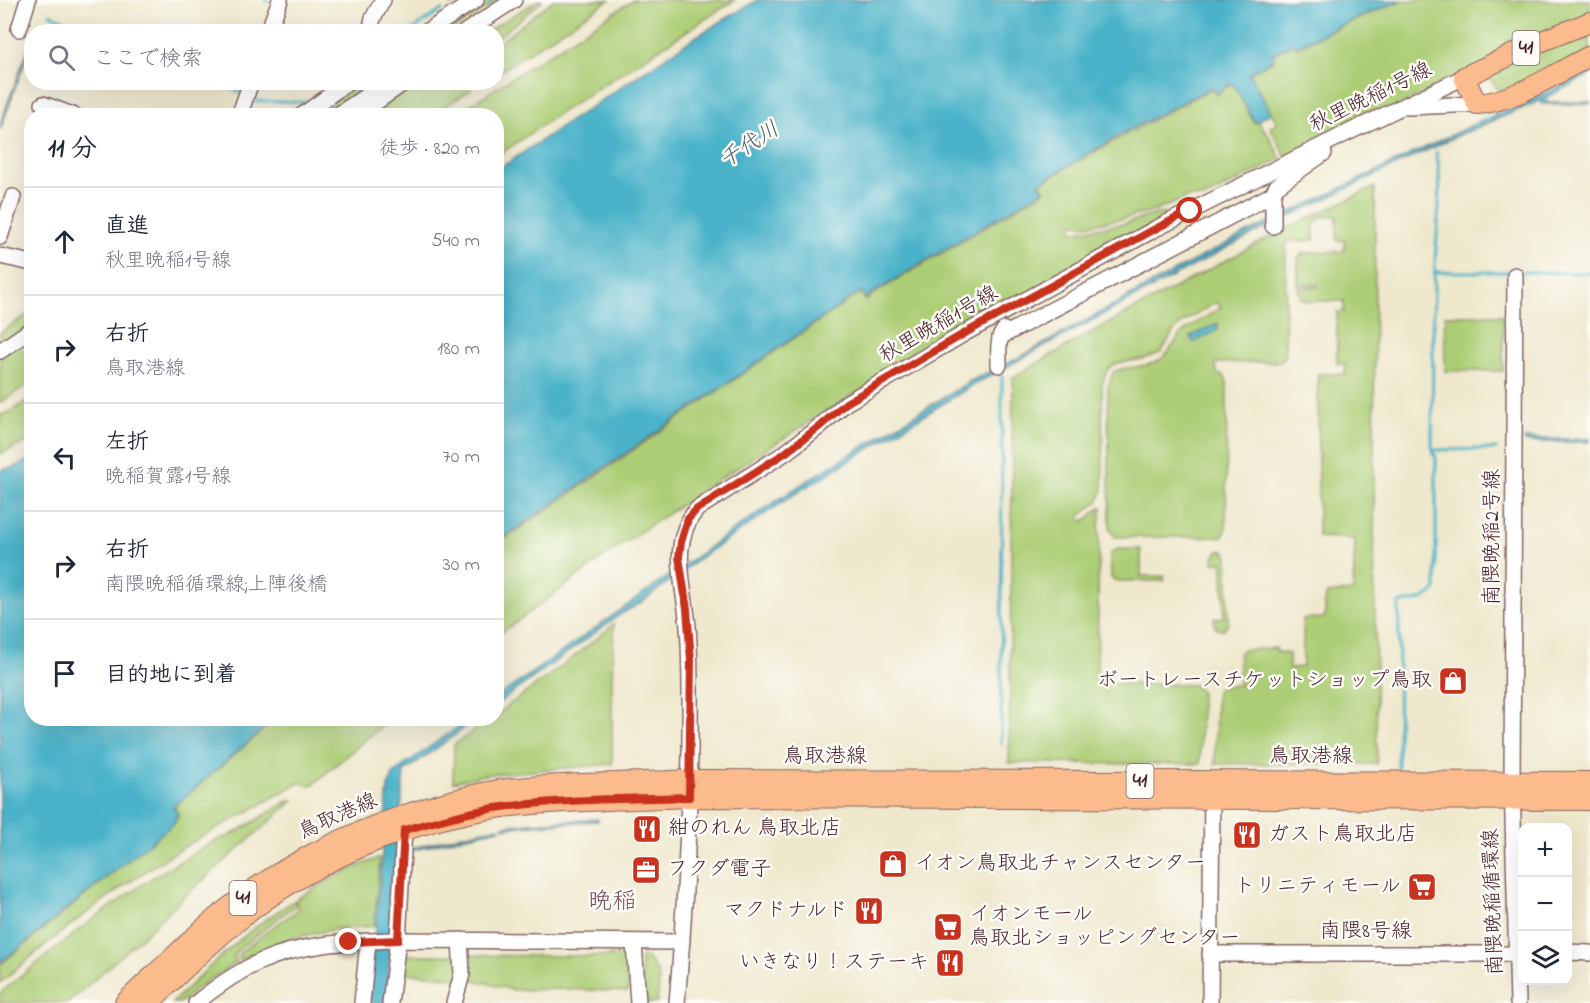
<!DOCTYPE html>
<html lang="ja">
<meta charset="utf-8">
<style>
body{margin:0;font-family:"Indie Flower","Klee One",sans-serif;background:#f2f2f3;color:#1f2937}
.controls{position:absolute;right:18px;bottom:18px;display:grid;overflow:hidden;border-radius:12px;box-shadow:0 6px 24px #0002}
.controls button{width:54px;height:54px;display:grid;place-items:center;padding:0;border:0;border-bottom:2px solid #e0e1e3;background:#fff;color:#1f2937;font:30px sans-serif}
.stop{position:absolute;width:18px;height:18px;margin:-14px;border:4px solid #c8321e;border-radius:50%;background:#fff}
.stop.end{background:#c8321e;border-color:#fff;box-shadow:0 2px 6px #0008}
.list{margin:0;padding:0;list-style:none}
h2{display:flex;justify-content:space-between;align-items:center;height:78px;margin:0;padding:0 24px;font-size:26px}
h2 small{font-size:20px;font-weight:400;color:#747a83}
.list li{display:grid;grid-template-columns:39px 1fr auto;gap:18px;align-items:center;box-sizing:border-box;height:108px;padding:0 24px;border-top:2px solid #e0e1e3}
.list b{display:block;font-size:22px;white-space:nowrap}
.list p{margin:0;font-size:20px;white-space:nowrap;color:#747a83}
.list em{font-size:20px;font-style:normal;color:#747a83}
.icon{flex:none;width:33px;height:33px;fill:none;stroke:currentColor;stroke-width:2;stroke-linecap:round;stroke-linejoin:round}
.map{position:relative;flex:none;width:1590px;height:1003px;overflow:hidden}
.search{position:absolute;background:#fff;box-shadow:0 6px 24px #0002;left:24px;top:24px;width:480px;height:66px;display:flex;align-items:center;gap:15px;box-sizing:border-box;padding:0 21px;border-radius:24px;color:#747a83;font-size:22px}
.panel{position:absolute;background:#fff;box-shadow:0 6px 24px #0002;left:24px;top:108px;width:480px;height:618px;border-radius:24px}
.map>svg:first-child{display:block}
.green{fill:#accd75;stroke:#7b7650;stroke-width:1.5}
.water{fill:#4bb3c9;stroke:#4a697a;stroke-width:1.5}
.lines{fill:none;stroke-linecap:round;stroke-linejoin:round}
.stream{stroke:#4bb3c9;stroke-width:3}
.minor-casing{stroke:#846564;stroke-width:18}
.major-casing{stroke:#846564;stroke-width:22}
.minor{stroke:#fff;stroke-width:15}
.major{stroke:#fbbb8c;stroke-width:20}
.route{stroke:#c8321e;stroke-width:8}
.labels{text-anchor:middle;dominant-baseline:central;stroke-width:5;stroke-linejoin:round;paint-order:stroke}
.shield{fill:#fdfcf7;stroke:#806168;stroke-width:1.5}
.shield-label{font-size:20px;font-weight:bold;fill:#4a1f2b}
.street-label{font-size:21px;fill:#4a1f2b;stroke:#fdfcf7}
.poi-label{font-size:21px;fill:#4a1f2b;stroke:#fdfcf7;text-anchor:start}
.water-label{font-size:22px;font-style:italic;fill:#4a5a6a;stroke:#fdfcf7}
.quarter-label{font-size:24px;fill:#7e505d;stroke:#fdfcf7}
</style>
<div class="map">
<svg width="1590" height="1003" viewBox="0 0 1590 1003">
<rect width="100%" height="100%" fill="#fdfcf7"/>
<filter id="ink" filterUnits="userSpaceOnUse"><feTurbulence type="fractalNoise" baseFrequency=".0167" numOctaves="2"/><feDisplacementMap in="SourceGraphic" scale="12" xChannelSelector="R" yChannelSelector="G"/><feConvolveMatrix kernelMatrix="1 2 1 2 8 2 1 2 1" color-interpolation-filters="sRGB"/></filter>
<filter id="wash" filterUnits="userSpaceOnUse"><feTurbulence type="fractalNoise" baseFrequency=".008" numOctaves="4" result="noise"/><feDisplacementMap in="SourceGraphic" scale="24" xChannelSelector="R" yChannelSelector="G"/><feGaussianBlur stdDeviation="1.35" result="paint"/><feColorMatrix in="noise" values="0 0 0 0 0 0 0 0 0 0 0 0 0 0 0 0 0 1.4 0 .05"/><feComposite in="paint" operator="in"/></filter>
<g filter="url(#wash)">
<rect width="100%" height="100%" fill="#efe8cd"/>
<g class="green">
<path d="M484 0H500L451 31 435 32Z"/>
<path d="M542 0 541 2 497 38 496 32 487 31 537 1Z"/>
<path d="M553 0H609L497 73V44Z"/>
<path d="M633 0H735L564 110 497 156 496 116 454 115Z"/>
<path d="M1403 0H1590V17L1286 157 1270 127 1277 123 1250 73 1274 60 1273 54 1294 44 1297 48 1337 28Z"/>
<path d="M1590 28V52L1508 90H1499L1491 81 1495 71Z"/>
<path d="M360 83H376L327 115 313 116Z"/>
<path d="M413 83H469L471 90 432 115 366 116Z"/>
<path d="M1232 83 1254 123 1259 121 1263 130 1265 129 1281 159 1204 198 1188 197 1157 210 1130 217 1088 225 1072 224V230L1077 231 1126 223 1156 214 1175 213 836 405 721 478 621 545 497 636V545L510 535C628 455 743 372 861 293L866 301 872 295 1045 191 1040 183 1130 132 1212 88 1216 95Z"/>
<path d="M1375 187 1374 538 1377 764H1215L1216 691 1221 686 1239 685V655L1242 650 1276 648 1277 652 1289 654V668L1303 667V619L1323 618 1325 616V602L1327 594 1353 591 1355 539 1318 537V374H1345V364H1337V312H1344V301H1306L1300 297 1298 288 1318 287V285H1298V259L1302 253 1344 251 1345 241 1337 240V216L1321 217 1314 224V240L1286 242 1285 357 1279 362 1216 363 1217 374 1224 376 1227 382 1226 530 1223 536 1216 537H1115L1110 530 1108 387 1113 372C1127 365 1144 369 1158 361 1170 355 1173 342 1182 333 1194 323 1209 316 1221 307L1216 302C1203 311 1188 317 1177 328 1170 335 1167 345 1161 352 1159 353 1154 356 1152 356 1128 367 1108 352 1102 386L1103 490 1098 501 1079 517 1084 522 1100 508 1102 507 1099 527 1097 683 1194 685 1198 687 1201 693 1200 764 1009 763 1013 377 1094 331 1279 232Z"/>
<path d="M31 312V326L0 346V333Z"/>
<rect x="1445" y="315" width="58" height="56"/>
<path d="M31 333V382L0 403V355Z"/>
<path d="M31 398V440L0 454V415L10 412Z"/>
<path d="M1141 549V576H1164V581H1117L1111 578 1110 555 1112 552 1118 549Z"/>
<path d="M1218 551H1224L1227 554 1228 559V623L1224 629 1220 630 1215 627 1214 618 1224 617 1223 562H1214V557Z"/>
<path d="M614 624 612 679V764L484 775 453 782 454 745 490 719 496 718 497 714 567 662Z"/>
<path d="M277 718 390 719 311 786C306 786 303 782 298 783 262 805 225 823 189 844 122 883 59 932 0 983V965L174 823 179 813 174 807Z"/>
<path d="M289 800H294L177 903 144 935 68 1003H0V993L89 922 152 878 215 841 231 835 252 823Z"/>
<path d="M380 858 374 926 335 929 285 940 240 960 238 957 241 952 270 929 299 909 297 905 278 918 239 949 234 956 237 962 201 985 180 1003H172C210 966 248 928 294 901L297 904 295 900C322 883 350 867 380 858Z"/>
<path d="M399 955 619 956 626 959 628 992 562 989 513 990 471 979 396 972Z"/>
<path d="M641 957 647 958C663 975 659 981 657 1003H641Z"/>
</g>
<g class="water">
<path d="M757 0H1401L1338 26 1297 46 1294 43 1272 53 1274 59 1249 73 1271 113 1255 122 1232 82 1217 93 1212 87 1127 131 1039 183 1043 190 871 294 866 299 861 291 497 542V170L697 36Z"/>
<path d="M31 41V45L0 130 2 119Z"/>
<path d="M1590 70V75L1543 99 1545 101 1551 102H1590V104H1543L1540 101 1457 136 1269 226 1230 246 975 384 795 494 703 556 639 604 621 614 497 704 496 698 739 526 797 487 972 380 1022 356 1182 267 1241 236 1470 126 1556 88Z"/>
<path d="M1218 323V330L1195 342H1193L1190 337Z"/>
<path d="M1524 439H1590V442H1525Z"/>
<path d="M31 458 32 718 275 719 173 807 178 813 174 823 0 963V470L15 467Z"/>
<path d="M469 719H477L404 772 386 1003H367L376 923 388 787 393 775 404 765Z"/>
<path d="M598 819V821L531 825 504 828 503 826 531 823Z"/>
<path d="M499 827 500 829 454 839 411 851 410 849 453 837Z"/>
</g>
<g class="lines">
<g class="stream">
<path d="M266 0 267 1"/>
<path d="M487 0 490 5"/>
<path d="M451 5 459 0"/>
<path d="M50 14 92 32"/>
<path d="M409 32 442 10"/>
<path d="M216 82 242 93"/>
<path d="M353 88 357 93"/>
<path d="M250 101 310 102"/>
<path d="M321 111 324 116"/>
<path d="M1435 272H1510"/>
<path d="M1523 272 1590 273"/>
<path d="M1434 450 1496 449"/>
<path d="M1001 744 1002 376"/>
<path d="M1398 767 1399 603C1413 601 1427 602 1436 589V459L1432 446C1433 386 1432 326 1435 266 1436 233 1444 182 1436 152"/>
</g>
</g>
</g>
<g filter="url(#ink)">
<g class="lines">
<g class="minor-casing">
<g id="minor">
<path d="M19 29 28 0"/>
<path d="M268 32 280 0"/>
<path d="M370 32 373 18 383 0"/>
<path d="M426 32 476 0"/>
<path d="M465 32 514 0"/>
<path d="M43 104 75 116"/>
<path d="M1408 107 1477 104"/>
<path d="M239 116 251 82"/>
<path d="M301 116 348 82"/>
<path d="M336 116 387 82"/>
<path d="M356 116 405 82"/>
<path d="M1273 226V193L1277 186 1324 153"/>
<path d="M0 237 13 197"/>
<path d="M0 256 32 263"/>
<path d="M1515 275 1512 782 1518 1003"/>
<path d="M1000 337 1273 194"/>
<path d="M0 351 32 329"/>
<path d="M999 365C999 352 997 341 1004 330"/>
<path d="M634 942 638 1003"/>
<path d="M1568 952 1590 953"/>
<path d="M1210 954H1522"/>
<path d="M196 1003C216 987 238 971 262 961 303 943 350 942 394 940L682 942"/>
<path d="M362 1003 368 941"/>
<path d="M390 1003 398 940 404 830"/>
<path d="M454 1003 462 974 460 940"/>
<path d="M677 1003C684 919 689 834 690 749 690 708 691 667 688 627 685 586 668 543 697 509L785 453 820 426 846 403 967 332 1155 229 1343 135 1464 77"/>
<path d="M1210 1003 1212 790"/>
</g>
</g>
<g class="major-casing">
<g id="major">
<path d="M1590 22 1537 43 1464 77 1477 104C1517 101 1555 73 1590 56"/>
<path d="M125 1003C143 985 162 968 181 950 192 940 203 928 215 919 277 867 350 831 427 808 453 800 480 792 507 789 567 782 629 784 689 780L1590 782"/>
<path d="M149 1003C178 975 207 945 239 920 311 861 411 819 503 807 518 805 533 804 548 803 595 800 642 799 689 797L1590 800"/>
</g>
</g>
<use href="#minor" class="minor"/>
<use href="#major" class="major"/>
</g>
</g>
<g class="lines" filter="url(#ink)">
<path class="route" d="M349 942 398 940 404 830C437 821 470 811 503 807 565 799 627 799 689 797L691 660 687 609 679 557 681 542 688 519 697 509 785 453 820 426 846 403 967 332 1155 229 1190 211"/>
</g>
<defs>
<g id="shop-square" transform="scale(1.5)"><rect x="-9" y="-9" width="18" height="18" rx="4" fill="#c8321e" stroke="#fdfcf7"/><path d="M-5-2.5h2.3a2.7 3.5 0 0 1 5.4 0H5L5.5 6h-11ZM-1.5-2.5h3a1.5 2.3 0 0 0-3 0Z" fill="#fff"/></g>
<g id="restaurant-square" transform="scale(1.5)"><rect x="-9" y="-9" width="18" height="18" rx="4" fill="#c8321e" stroke="#fdfcf7"/><path d="M-5-6h1v4h1v-4h1v4h1v-4h1v5L-1.5 .5V6h-2V.5L-5-1ZM5-6V6H3V1.5H1.5Q1.5-4 5-6Z" fill="#fff"/></g>
<g id="office-square" transform="scale(1.5)"><rect x="-9" y="-9" width="18" height="18" rx="4" fill="#c8321e" stroke="#fdfcf7"/><path d="M-6-3h4V-5.5h4V-3h4V5H-6ZM-1-4.5V-3h2v-1.5ZM-6 0V1H6V0Z" fill="#fff"/></g>
<g id="supermarket-square" transform="scale(1.5)"><rect x="-9" y="-9" width="18" height="18" rx="4" fill="#c8321e" stroke="#fdfcf7"/><path d="M-6-5.5h2.5l.6 2H6L4.5 2H-2.5L-4.4-4H-6ZM-1.5 3.2a1.3 1.3 0 1 0 .1 0ZM3 3.2a1.3 1.3 0 1 0 .1 0Z" fill="#fff"/></g>
</defs>
<g fill-rule="evenodd">
<use href="#shop-square" x="1453" y="681"/>
<use href="#restaurant-square" x="647" y="829"/>
<use href="#restaurant-square" x="1247" y="835"/>
<use href="#shop-square" x="893" y="864"/>
<use href="#office-square" x="646" y="870"/>
<use href="#supermarket-square" x="1422" y="887"/>
<use href="#restaurant-square" x="869" y="911"/>
<use href="#supermarket-square" x="948" y="927"/>
<use href="#restaurant-square" x="950" y="963"/>
</g>
<g class="labels">
<g class="shield">
<rect x="1512.5" y="31" width="27" height="34" rx="4.5"/>
<rect x="1126.5" y="764" width="27" height="34" rx="4.5"/>
<rect x="229.5" y="881" width="27" height="34" rx="4.5"/>
</g>
<g class="shield-label">
<text x="1526" y="48">41</text>
<text x="1140" y="781">41</text>
<text x="243" y="898">41</text>
</g>
<g class="street-label">
<text transform="translate(1371 98) rotate(-26)">秋里晩稲1号線</text>
<text transform="translate(939 325) rotate(-30)">秋里晩稲1号線</text>
<text transform="translate(1493 537) rotate(-90)">南隈晩稲2号線</text>
<text x="825" y="757">鳥取港線</text>
<text x="1311" y="757">鳥取港線</text>
<text transform="translate(338 817) rotate(-24)">鳥取港線</text>
<text transform="translate(1494 902) rotate(-92)">南隈晩稲循環線</text>
<text x="1366" y="932">南隈8号線</text>
</g>
<g class="poi-label">
<text x="1432" y="681" text-anchor="end">ボートレースチケットショップ鳥取</text>
<text x="668" y="829">紺のれん 鳥取北店</text>
<text x="1268" y="835">ガスト鳥取北店</text>
<text x="914" y="864">イオン鳥取北チャンスセンター</text>
<text x="667" y="870">フクダ電子</text>
<text x="1401" y="887" text-anchor="end">トリニティモール</text>
<text x="848" y="911" text-anchor="end">マクドナルド</text>
<text x="969" y="915">イオンモール<tspan x="969" dy="24">鳥取北ショッピングセンター</tspan></text>
<text x="929" y="963" text-anchor="end">いきなり！ステーキ</text>
</g>
<g class="water-label">
<text transform="translate(750 146) rotate(-33)">千代川</text>
</g>
<g class="quarter-label">
<text x="612" y="902">晩稲</text>
</g>
</g>
</svg>
<div class="controls">
<button>+</button>
<button>−</button>
<button><svg class="icon" aria-label="layers" viewBox="0 0 24 24"><path d="M12 4l9 5-9 5-9-5zM3 14l9 5 9-5"/></svg></button>
</div>
<div class="stop" style="left:1190px;top:211px"></div>
<div class="stop end" style="left:349px;top:942px"></div>
<div class="search"><svg class="icon" aria-label="search" viewBox="0 0 24 24"><circle cx="10" cy="10" r="6"/><path d="M15 15l6 6"/></svg>ここで検索</div>
<section class="panel">
<h2>11 分<small>徒歩 · 820 m</small></h2>
<ul class="list">
<li><svg class="icon" aria-label="ahead" viewBox="0 0 24 24"><path d="M12 20V5M6 11l6-6 6 6"/></svg><div><b>直進</b><p>秋里晩稲1号線</p></div><em>540 m</em></li>
<li><svg class="icon" aria-label="right" viewBox="0 0 24 24"><path d="M7 20v-9h11M14 6l5 5-5 5"/></svg><div><b>右折</b><p>鳥取港線</p></div><em>180 m</em></li>
<li><svg class="icon" aria-label="left" viewBox="0 0 24 24"><path d="M17 20v-9H6M10 6l-5 5 5 5"/></svg><div><b>左折</b><p>晩稲賀露1号線</p></div><em>70 m</em></li>
<li><svg class="icon" aria-label="right" viewBox="0 0 24 24"><path d="M7 20v-9h11M14 6l5 5-5 5"/></svg><div><b>右折</b><p>南隈晩稲循環線;上陣後橋</p></div><em>30 m</em></li>
<li><svg class="icon" aria-label="arrive" viewBox="0 0 24 24"><path d="M6 21V4h12l-3 4 3 4H6"/></svg><div><b>目的地に到着</b></div></li>
</ul>
</section>
</div>
